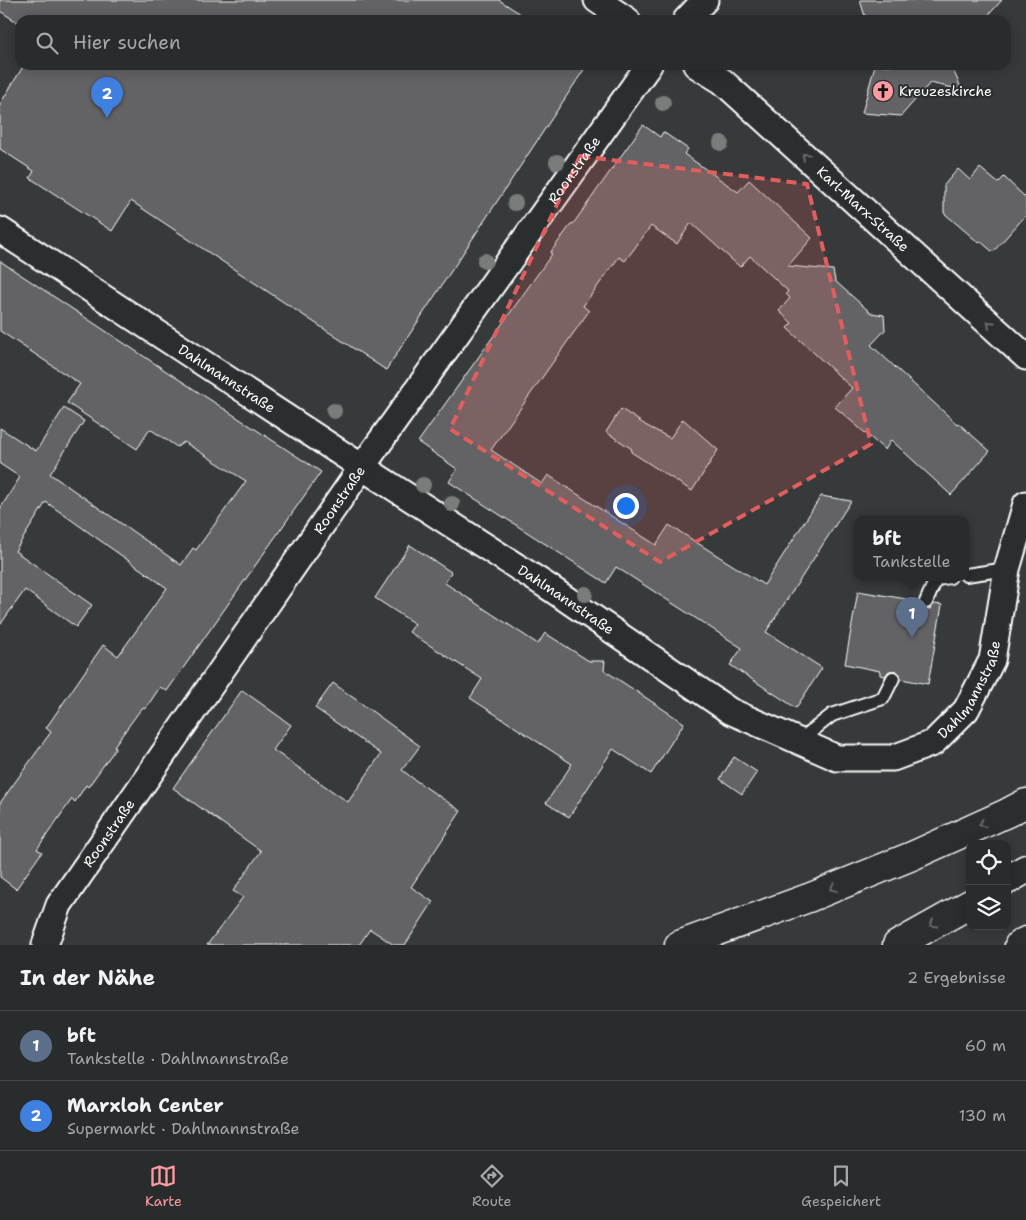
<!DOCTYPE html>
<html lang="de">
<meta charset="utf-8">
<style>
body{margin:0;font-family:"Shantell Sans",sans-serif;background:#313434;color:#f1f3f6}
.controls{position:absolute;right:15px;bottom:15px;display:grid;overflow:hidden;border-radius:10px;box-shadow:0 2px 12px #0003}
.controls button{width:45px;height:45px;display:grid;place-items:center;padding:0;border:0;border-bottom:1px solid #454848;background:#292c2c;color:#f1f3f6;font:25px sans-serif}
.you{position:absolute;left:625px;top:505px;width:18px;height:18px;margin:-12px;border:4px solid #fff;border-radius:50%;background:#1a73e8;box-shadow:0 0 0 8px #1a73e833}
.badge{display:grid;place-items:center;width:32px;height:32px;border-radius:50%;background:#ff9aa2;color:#fff;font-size:16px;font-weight:700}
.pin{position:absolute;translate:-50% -41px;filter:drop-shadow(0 1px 2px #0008)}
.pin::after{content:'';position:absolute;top:26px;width:18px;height:15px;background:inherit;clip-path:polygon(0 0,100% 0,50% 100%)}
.popup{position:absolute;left:854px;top:516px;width:115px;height:65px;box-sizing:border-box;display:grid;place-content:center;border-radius:10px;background:#292c2c;filter:drop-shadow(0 1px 4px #0005);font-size:16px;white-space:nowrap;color:#a5a7a9}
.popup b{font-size:19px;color:#f1f3f6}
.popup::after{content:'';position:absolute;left:50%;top:100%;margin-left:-10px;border:10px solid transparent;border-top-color:#292c2c}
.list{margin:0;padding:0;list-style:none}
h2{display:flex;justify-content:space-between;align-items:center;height:65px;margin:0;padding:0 20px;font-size:21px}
h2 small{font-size:16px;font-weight:400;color:#a5a7a9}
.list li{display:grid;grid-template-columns:32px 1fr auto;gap:15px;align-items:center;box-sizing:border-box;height:70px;padding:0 20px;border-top:1px solid #454848}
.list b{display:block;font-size:19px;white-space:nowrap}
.list p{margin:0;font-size:16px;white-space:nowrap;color:#a5a7a9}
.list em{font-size:16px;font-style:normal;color:#a5a7a9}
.icon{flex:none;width:28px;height:28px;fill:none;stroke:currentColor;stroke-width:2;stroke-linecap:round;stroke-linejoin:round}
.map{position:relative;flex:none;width:1026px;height:945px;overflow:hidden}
.search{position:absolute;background:#292c2c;box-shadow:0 2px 12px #0003;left:15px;right:15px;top:15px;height:55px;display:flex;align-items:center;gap:12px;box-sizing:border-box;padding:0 18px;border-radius:15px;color:#a5a7a9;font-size:19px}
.sheet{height:205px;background:#292c2c}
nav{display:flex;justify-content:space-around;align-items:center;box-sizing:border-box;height:70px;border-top:1px solid #454848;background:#292c2c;font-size:14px;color:#a5a7a9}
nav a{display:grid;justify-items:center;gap:2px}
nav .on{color:#ff9aa2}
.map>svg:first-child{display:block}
.building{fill:#636465;stroke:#fff}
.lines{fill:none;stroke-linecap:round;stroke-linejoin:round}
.service-casing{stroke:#fff;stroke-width:16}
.minor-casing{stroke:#fff;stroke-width:29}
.motorway-casing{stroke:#fff;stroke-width:31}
.service{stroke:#2a2d2e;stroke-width:12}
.minor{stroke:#2a2d2e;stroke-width:25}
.motorway{stroke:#2a2d2e;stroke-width:28}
.tree{fill:#7a7c7c}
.oneway{stroke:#6a6c6d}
.marked{fill:#e05e5e;fill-opacity:0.2;stroke:#e05e5e;stroke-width:4;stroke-dasharray:10 6;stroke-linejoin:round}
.labels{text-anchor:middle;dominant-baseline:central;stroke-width:4;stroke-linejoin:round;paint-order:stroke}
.poi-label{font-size:14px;fill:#fff;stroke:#2a2d2e;text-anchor:start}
.street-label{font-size:14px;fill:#fff;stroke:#2a2d2e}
</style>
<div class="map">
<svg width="1026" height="945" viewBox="0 0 1026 945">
<rect width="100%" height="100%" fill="#373a3b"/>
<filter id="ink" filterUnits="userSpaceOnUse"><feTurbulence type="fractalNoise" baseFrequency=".02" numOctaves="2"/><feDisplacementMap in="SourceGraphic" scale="10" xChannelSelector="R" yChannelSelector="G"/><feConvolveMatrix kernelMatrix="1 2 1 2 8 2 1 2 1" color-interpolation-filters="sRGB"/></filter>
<g filter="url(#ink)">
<g class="building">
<path d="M0 0H499L530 20H20V24L0 11Z"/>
<path d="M860 0H1002L984 20H866Z"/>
<path d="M24 65H587L386 370 131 201 112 231 30 178 34 171 0 149V104Z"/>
<path d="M875 65H951L962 90 930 83 901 116 862 113Z"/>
<path d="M954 65H984L983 69Z"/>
<path d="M643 125 660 137 663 132 688 149 684 154 738 192 749 180 812 238 788 266 833 270 835 281 871 313 884 315 885 330 871 345 957 424 958 423 990 451 951 495 891 440 885 450 835 407 852 388 787 328 792 323 779 311 790 298 786 294 788 291 750 256 740 267 691 223 677 244 651 226 625 261 619 257 583 306 589 311 491 450 542 484 548 475 656 545 669 525 764 585 821 496 851 501 766 632 822 668 796 708 730 665 742 648 616 567 606 583 449 482 457 469 418 442 552 254 550 253 572 223 573 224Z"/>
<path d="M980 168 998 183 1004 177 1026 198V215L993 252 980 241 979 243 944 213V185L958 169 970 180Z"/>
<path d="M0 261 166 371 321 472 167 691 160 687 146 708 141 709 114 746 116 748 88 787 86 785 75 802 72 799 37 849 42 852 16 889 0 877V803L51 732 46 728 103 645 118 656 167 588 46 502 15 551 92 605 76 627 25 590 0 625V509L20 477 0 464V428L36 451 64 408 84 421 50 474 181 565 193 548 196 550 246 481 184 442 177 447 150 429 137 449 67 403 80 384 0 331Z"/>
<path d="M621 409 647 426 670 438 683 419 718 450 692 491 631 452 632 449 606 432Z"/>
<path d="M410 545 451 572 445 583 538 644 545 633 589 661H605L604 670 684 723 651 774 613 749 569 817 546 803 572 764 470 698 482 679 409 632 415 624 375 598Z"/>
<path d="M858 591 918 601 919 606 923 610 930 609 934 604 942 605 928 684 901 679 900 674 896 671H889L885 676 880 675V671L845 664Z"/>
<path d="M333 683 420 746 402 770 415 780 461 811 411 887 433 902 405 945H394L370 929 359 945H207L243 897 233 891 261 851 173 788 242 690 291 725 273 750 348 802 381 754 315 708Z"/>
<path d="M734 757 757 772 742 794 720 779Z"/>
</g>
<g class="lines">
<g class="service-casing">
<g id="service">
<path d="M966 575 1007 569"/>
<path d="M926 602 936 579 950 577"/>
<path d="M799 741 832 715 883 698 893 678"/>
</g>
</g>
<g class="minor-casing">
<g id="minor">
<path d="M597 0 627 20"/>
<path d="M686 20 705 0"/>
<path id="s1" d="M696 65 722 81 1026 357"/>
<path id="s2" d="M0 230 362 467 550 588 730 711 837 758H893L933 743 966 710 992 660 1007 569 1026 504"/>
<path id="s3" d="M45 945 59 905 362 467 649 65"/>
</g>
</g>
<g class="motorway-casing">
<g id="motorway">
<path d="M1007 880 1026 869"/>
<path d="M679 945 811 897 912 856 1007 813 1026 803"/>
<path d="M897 945 970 904"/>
<path d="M1019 945 1026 941"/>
</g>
</g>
<use href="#service" class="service"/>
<use href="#minor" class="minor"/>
<use href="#motorway" class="motorway"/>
</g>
<g class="tree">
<circle cx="663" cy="103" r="8"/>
<circle cx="721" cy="143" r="8"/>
<circle cx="557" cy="162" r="8"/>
<circle cx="515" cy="203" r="8"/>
<circle cx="485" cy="261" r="8"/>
<circle cx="334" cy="411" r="8"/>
<circle cx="423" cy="485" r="8"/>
<circle cx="452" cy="504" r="8"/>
<circle cx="585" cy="594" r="8"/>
</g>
<defs><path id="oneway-chevron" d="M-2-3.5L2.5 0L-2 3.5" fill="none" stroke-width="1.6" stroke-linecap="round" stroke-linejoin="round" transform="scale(1.25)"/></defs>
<g class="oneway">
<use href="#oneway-chevron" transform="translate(805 156) rotate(-138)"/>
<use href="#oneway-chevron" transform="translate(990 324) rotate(-138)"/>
<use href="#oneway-chevron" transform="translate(982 824) rotate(155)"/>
<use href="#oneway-chevron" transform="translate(833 888) rotate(158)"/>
<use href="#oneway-chevron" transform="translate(933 924) rotate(150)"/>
</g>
</g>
<path class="marked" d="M580 156 807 184 871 444 660 562 450 429Z"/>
<defs>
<g id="church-disc" transform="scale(1.125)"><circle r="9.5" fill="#ff9aa2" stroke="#2a2d2e"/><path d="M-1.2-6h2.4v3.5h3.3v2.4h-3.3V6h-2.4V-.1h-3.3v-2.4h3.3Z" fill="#111"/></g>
</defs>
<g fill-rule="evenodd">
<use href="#church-disc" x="883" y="91"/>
</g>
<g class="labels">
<g class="poi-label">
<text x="899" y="91">Kreuzeskirche</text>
</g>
<g class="street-label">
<text stroke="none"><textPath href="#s3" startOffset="940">Roonstraße</textPath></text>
<text stroke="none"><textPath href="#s1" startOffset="221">Karl-Marx-Straße</textPath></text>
<text stroke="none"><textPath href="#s2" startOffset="271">Dahlmannstraße</textPath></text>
<text stroke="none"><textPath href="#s3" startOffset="535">Roonstraße</textPath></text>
<text stroke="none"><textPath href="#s2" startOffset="676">Dahlmannstraße</textPath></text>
<text stroke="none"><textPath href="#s2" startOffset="1156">Dahlmannstraße</textPath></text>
<text stroke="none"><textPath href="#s3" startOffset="130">Roonstraße</textPath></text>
</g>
</g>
</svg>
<div class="controls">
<button><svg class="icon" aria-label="locate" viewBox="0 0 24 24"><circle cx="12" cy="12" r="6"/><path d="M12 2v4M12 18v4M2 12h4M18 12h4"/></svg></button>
<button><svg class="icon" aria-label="layers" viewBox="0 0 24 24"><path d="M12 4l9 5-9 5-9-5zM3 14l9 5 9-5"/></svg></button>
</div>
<div class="you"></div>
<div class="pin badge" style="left:912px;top:638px;background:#5c6f8a">1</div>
<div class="popup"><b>bft</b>Tankstelle</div>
<div class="pin badge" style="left:107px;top:118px;background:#3f7fe0">2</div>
<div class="search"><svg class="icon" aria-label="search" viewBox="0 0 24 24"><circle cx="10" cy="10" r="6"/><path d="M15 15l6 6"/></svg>Hier suchen</div>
</div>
<section class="sheet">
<h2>In der Nähe<small>2 Ergebnisse</small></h2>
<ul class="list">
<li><span class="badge" style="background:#5c6f8a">1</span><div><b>bft</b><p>Tankstelle · Dahlmannstraße</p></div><em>60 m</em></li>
<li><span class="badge" style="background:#3f7fe0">2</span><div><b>Marxloh Center</b><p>Supermarkt · Dahlmannstraße</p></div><em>130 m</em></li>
</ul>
</section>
<nav>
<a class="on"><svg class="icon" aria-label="map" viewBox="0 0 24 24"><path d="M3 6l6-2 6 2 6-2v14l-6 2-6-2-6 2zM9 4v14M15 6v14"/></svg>Karte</a>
<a><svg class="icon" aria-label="directions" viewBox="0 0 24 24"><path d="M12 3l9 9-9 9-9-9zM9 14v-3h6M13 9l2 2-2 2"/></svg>Route</a>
<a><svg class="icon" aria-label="saved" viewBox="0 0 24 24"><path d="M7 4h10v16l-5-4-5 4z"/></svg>Gespeichert</a>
</nav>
